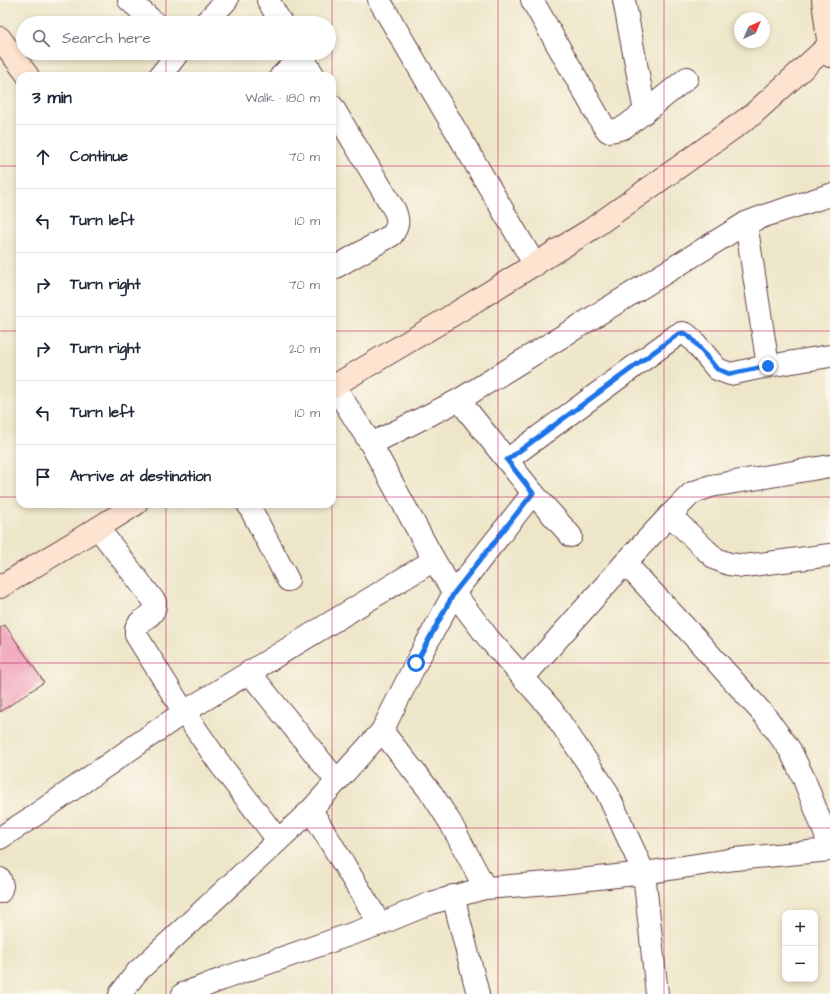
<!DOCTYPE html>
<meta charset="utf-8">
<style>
body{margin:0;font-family:"Architects Daughter",sans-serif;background:#f2f2f3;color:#1f2937}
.controls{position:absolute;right:12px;bottom:12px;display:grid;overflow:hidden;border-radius:8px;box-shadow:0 2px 6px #0003}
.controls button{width:36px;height:36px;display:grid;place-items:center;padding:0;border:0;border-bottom:1px solid #e0e1e3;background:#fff;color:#1f2937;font:20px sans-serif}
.compass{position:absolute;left:734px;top:12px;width:36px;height:36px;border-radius:50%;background:#fff;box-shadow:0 2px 6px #0003;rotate:44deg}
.stop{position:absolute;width:12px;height:12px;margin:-9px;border:3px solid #1a73e8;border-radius:50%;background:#fff}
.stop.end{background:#1a73e8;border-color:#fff;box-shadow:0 1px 4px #0008}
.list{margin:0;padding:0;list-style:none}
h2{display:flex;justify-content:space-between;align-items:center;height:52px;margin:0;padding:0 16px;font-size:17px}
h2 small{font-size:13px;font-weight:400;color:#747a83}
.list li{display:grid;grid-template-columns:26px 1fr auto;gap:12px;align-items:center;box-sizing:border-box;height:64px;padding:0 16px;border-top:1px solid #e0e1e3}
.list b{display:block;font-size:15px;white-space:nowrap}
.list em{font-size:13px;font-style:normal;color:#747a83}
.icon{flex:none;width:22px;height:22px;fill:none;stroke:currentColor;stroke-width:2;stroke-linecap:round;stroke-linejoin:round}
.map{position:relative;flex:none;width:830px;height:994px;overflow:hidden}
.search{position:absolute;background:#fff;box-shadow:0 2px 6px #0003;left:16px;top:16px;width:320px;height:44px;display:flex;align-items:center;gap:10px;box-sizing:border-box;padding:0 14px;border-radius:22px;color:#747a83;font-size:15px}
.panel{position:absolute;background:#fff;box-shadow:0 2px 6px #0003;left:16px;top:72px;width:320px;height:436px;border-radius:12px}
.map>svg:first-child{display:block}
.building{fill:#f09cb6}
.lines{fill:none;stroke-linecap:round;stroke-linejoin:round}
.street-casing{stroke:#633d43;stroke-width:24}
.secondary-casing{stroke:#633d43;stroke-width:24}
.street{stroke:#fff;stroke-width:22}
.secondary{stroke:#fde4d1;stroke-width:22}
.route{stroke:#1a73e8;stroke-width:5}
.grid{fill:none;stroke:#c2185b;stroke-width:1;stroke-opacity:0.55}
</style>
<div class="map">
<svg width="830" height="994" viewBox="0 0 830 994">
<rect width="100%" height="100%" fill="#fbf7ec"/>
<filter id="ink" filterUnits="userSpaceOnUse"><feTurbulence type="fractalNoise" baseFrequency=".025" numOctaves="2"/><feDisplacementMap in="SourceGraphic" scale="8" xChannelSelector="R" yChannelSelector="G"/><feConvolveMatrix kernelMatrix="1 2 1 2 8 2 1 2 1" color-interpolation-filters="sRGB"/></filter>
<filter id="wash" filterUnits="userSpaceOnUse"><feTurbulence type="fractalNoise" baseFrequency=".012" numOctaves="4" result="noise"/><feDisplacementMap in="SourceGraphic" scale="16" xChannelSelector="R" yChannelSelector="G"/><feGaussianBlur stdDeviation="0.9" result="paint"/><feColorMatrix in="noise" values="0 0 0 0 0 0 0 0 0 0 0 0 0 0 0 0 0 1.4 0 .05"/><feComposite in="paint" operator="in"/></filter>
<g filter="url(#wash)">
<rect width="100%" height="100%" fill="#eee6c9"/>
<g id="blocks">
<path class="building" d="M5 625 44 682 0 712V628Z"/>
</g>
</g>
<g filter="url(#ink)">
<use href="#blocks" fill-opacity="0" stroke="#633d43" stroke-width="1"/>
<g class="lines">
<g class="street-casing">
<g id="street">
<path d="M129 0 155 23"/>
<path d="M268 0 281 23"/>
<path d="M379 0 535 265"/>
<path d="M532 0 603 125 608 131 615 130 623 128 645 112 687 78"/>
<path d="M624 0 645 112"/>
<path d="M205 23 227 0"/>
<path d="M300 53 314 76"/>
<path d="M160 76 178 53"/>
<path d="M281 76 302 56"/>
<path d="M332 106 395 211C399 222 398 226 392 235L332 269"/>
<path d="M746 223 768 366"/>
<path d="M334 386 371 444 434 560 454 593 489 639 551 709 606 790 644 873 657 994"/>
<path d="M459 400 533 493 571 536"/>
<path d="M371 444 459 400 746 223 767 215 830 195"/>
<path d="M507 460 677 335 682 333 686 334 692 339 717 369 730 374 768 366 830 356"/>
<path d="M248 504 288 580"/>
<path d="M670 515 706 550 716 559 729 564 744 566 830 555"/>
<path d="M98 528 155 602C156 620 138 617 136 629 136 629 136 635 136 635L184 712 220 764 278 840"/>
<path d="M625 563 697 640 740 688 766 717 790 750 804 779 830 846"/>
<path d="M249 672 337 781"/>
<path d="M523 678 625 563 670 515 692 493 711 486 830 466"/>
<path d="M382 731 432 794 450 822 485 888"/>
<path d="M311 810 380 924"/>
<path d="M0 838 31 818 184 712 434 560"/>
<path d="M0 879 2 886 0 892"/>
<path d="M453 896 478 994"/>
<path d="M120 994 124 989 137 972 311 810 382 731 416 663 454 593 533 493"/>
<path d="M183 994 225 978 380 924 431 903 485 888 562 882 644 873 735 859 830 850"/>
</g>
</g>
<g class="secondary-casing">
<g id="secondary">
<path d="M823 0 830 56"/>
<path d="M0 38 28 76"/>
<path d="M332 387 443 321 590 230 752 115 828 46"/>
<path d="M0 587 98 528 136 504"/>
</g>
</g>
<use href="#street" class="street"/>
<use href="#secondary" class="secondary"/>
</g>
</g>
<g class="lines" filter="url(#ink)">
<path class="route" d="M416 663 454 593 533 493 507 460 677 335 682 333 686 334 692 339 717 369 730 374 768 366"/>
</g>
<path class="grid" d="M166 0V23M332 0V76M498 0V994M664 0V994M166 53V76M332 76V504M0 166H20M332 166H830M0 331H20M332 331H830M0 497H20M332 497H830M166 504V994M332 504V994M0 663H830M0 828H830"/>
</svg>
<div class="controls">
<button>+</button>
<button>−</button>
</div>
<svg class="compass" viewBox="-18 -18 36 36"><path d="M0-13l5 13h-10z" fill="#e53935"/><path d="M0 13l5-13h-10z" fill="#747a83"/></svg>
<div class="stop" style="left:416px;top:663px"></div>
<div class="stop end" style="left:768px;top:366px"></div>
<div class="search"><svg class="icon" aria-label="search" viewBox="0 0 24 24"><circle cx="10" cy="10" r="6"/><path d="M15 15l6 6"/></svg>Search here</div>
<section class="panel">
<h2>3 min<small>Walk · 180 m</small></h2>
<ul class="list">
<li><svg class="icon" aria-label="ahead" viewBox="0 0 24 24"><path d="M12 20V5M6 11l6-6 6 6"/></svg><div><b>Continue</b></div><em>70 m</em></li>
<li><svg class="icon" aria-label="left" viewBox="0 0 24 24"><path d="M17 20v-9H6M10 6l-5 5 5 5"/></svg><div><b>Turn left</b></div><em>10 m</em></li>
<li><svg class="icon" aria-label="right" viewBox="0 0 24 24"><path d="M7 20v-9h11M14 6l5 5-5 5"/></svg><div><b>Turn right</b></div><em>70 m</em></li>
<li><svg class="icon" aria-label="right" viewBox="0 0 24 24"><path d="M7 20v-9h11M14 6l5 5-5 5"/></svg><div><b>Turn right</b></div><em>20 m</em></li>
<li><svg class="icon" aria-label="left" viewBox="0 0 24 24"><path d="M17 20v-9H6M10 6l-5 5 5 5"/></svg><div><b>Turn left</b></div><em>10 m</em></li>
<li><svg class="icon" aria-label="arrive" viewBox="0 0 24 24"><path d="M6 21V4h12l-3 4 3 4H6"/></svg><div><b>Arrive at destination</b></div></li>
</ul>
</section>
</div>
